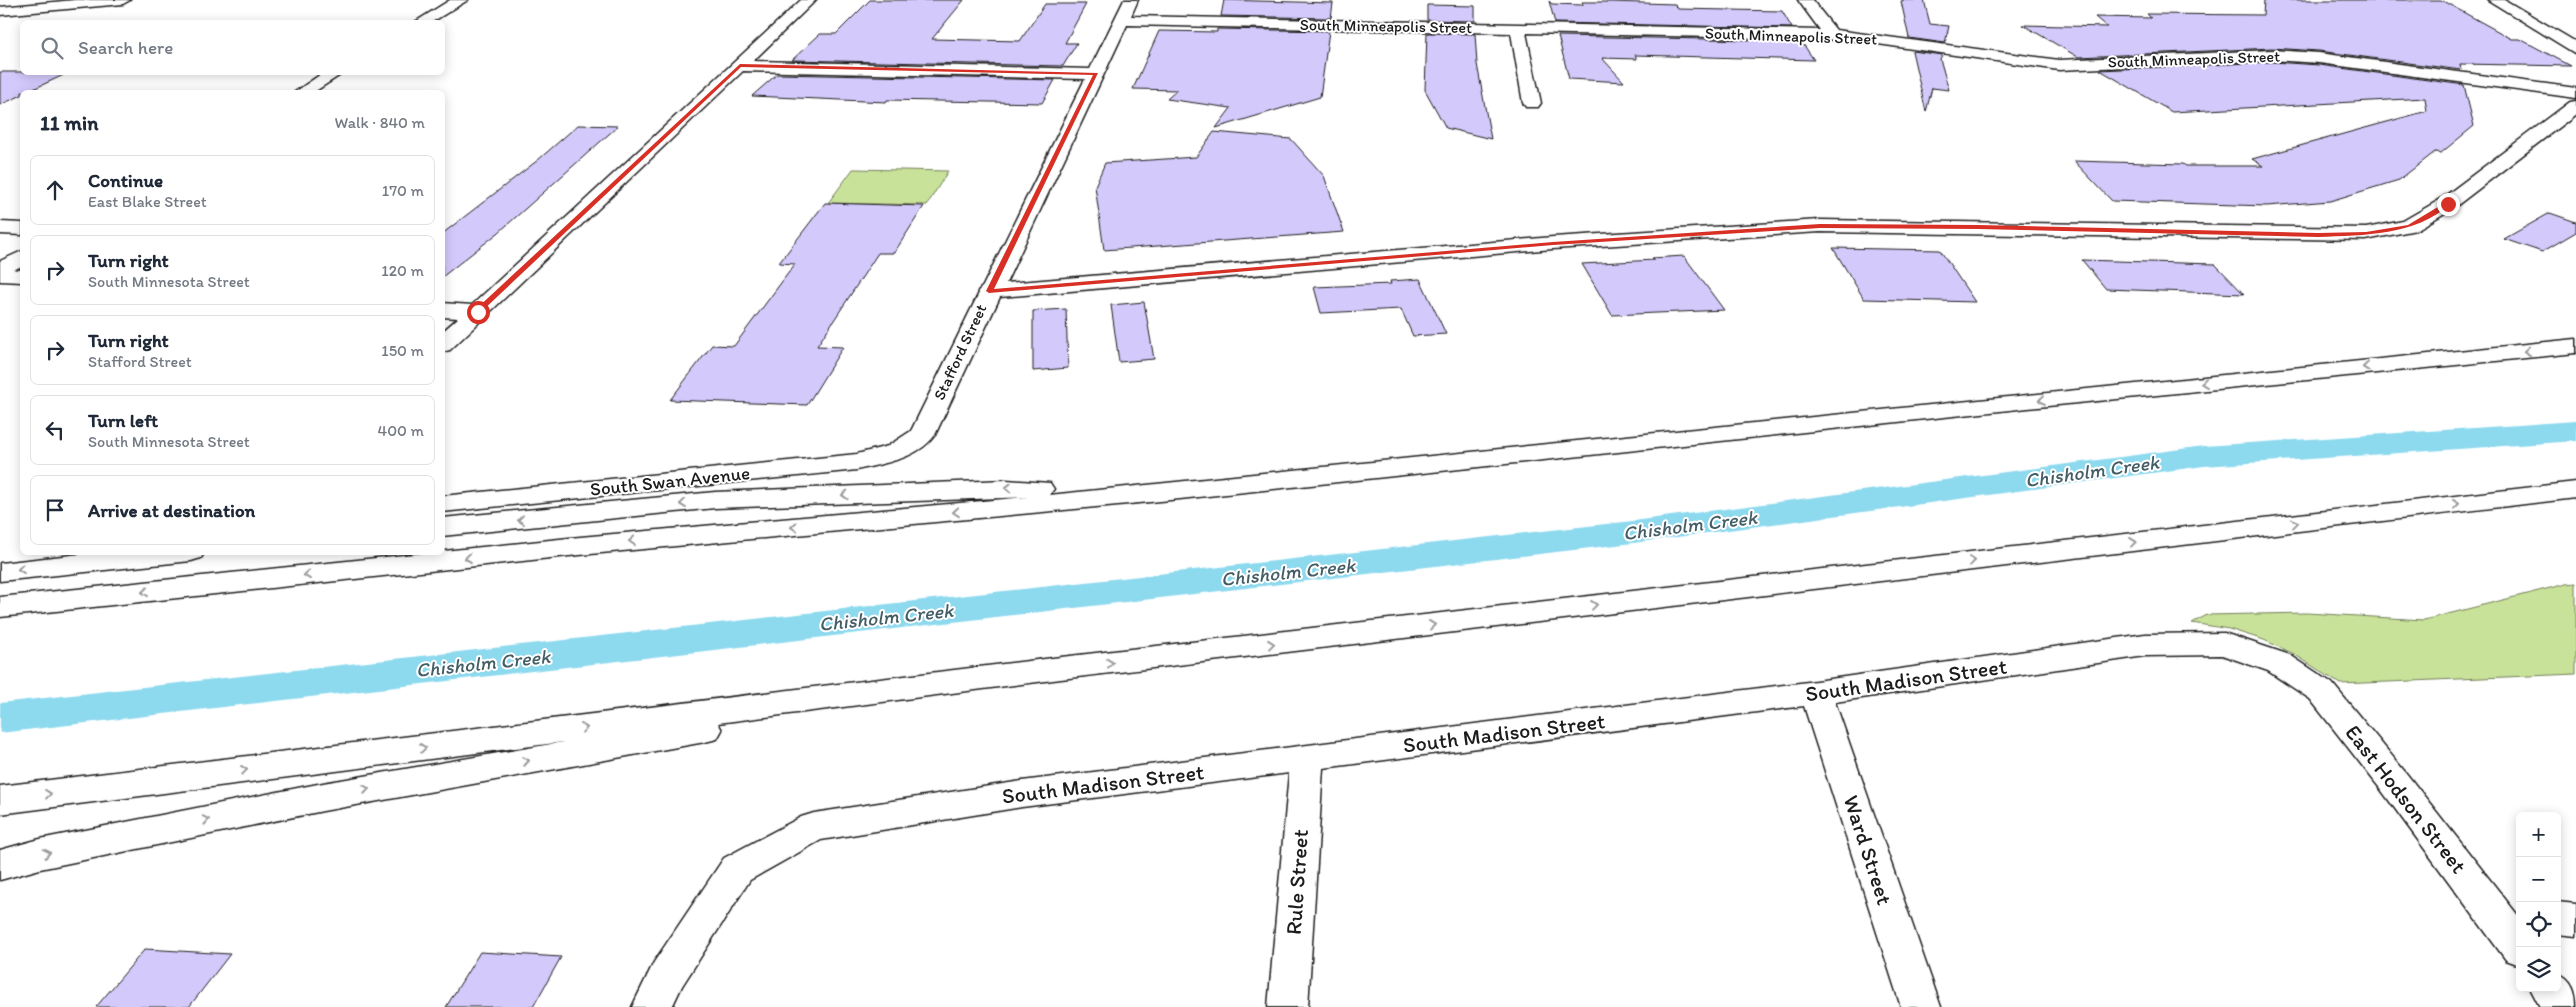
<!DOCTYPE html>
<meta charset="utf-8">
<style>
body{margin:0;font-family:Itim,sans-serif;background:#f2f2f3;color:#1f2937}
.controls{position:absolute;right:15px;bottom:15px;display:grid;overflow:hidden;border-radius:8px;box-shadow:0 2px 12px #0003}
.controls button{width:45px;height:45px;display:grid;place-items:center;padding:0;border:0;border-bottom:1px solid #e0e1e3;background:#fff;color:#1f2937;font:25px sans-serif}
.stop{position:absolute;width:15px;height:15px;margin:-11px;border:4px solid #d93025;border-radius:50%;background:#fff}
.stop.end{background:#d93025;border-color:#fff;box-shadow:0 1px 5px #0008}
.list{margin:0;padding:0;list-style:none}
h2{display:flex;justify-content:space-between;align-items:center;height:65px;margin:0;padding:0 20px;font-size:21px}
h2 small{font-size:16px;font-weight:400;color:#747a83}
.list li{display:grid;grid-template-columns:32px 1fr auto;gap:15px;align-items:center;box-sizing:border-box;height:70px;margin:0 10px 10px;padding:0 10px;border:1px solid #e0e1e3;border-radius:8px}
.list b{display:block;font-size:19px;white-space:nowrap}
.list p{margin:0;font-size:16px;white-space:nowrap;color:#747a83}
.list em{font-size:16px;font-style:normal;color:#747a83}
.icon{flex:none;width:28px;height:28px;fill:none;stroke:currentColor;stroke-width:2;stroke-linecap:round;stroke-linejoin:round}
.map{position:relative;flex:none;width:2576px;height:1007px;overflow:hidden}
.search{position:absolute;background:#fff;box-shadow:0 2px 12px #0003;left:20px;top:20px;width:425px;height:55px;display:flex;align-items:center;gap:12px;box-sizing:border-box;padding:0 18px;border-radius:8px;color:#747a83;font-size:19px}
.panel{position:absolute;background:#fff;box-shadow:0 2px 12px #0003;left:20px;top:90px;width:425px;height:465px;border-radius:8px}
.map>svg:first-child{display:block}
.green{fill:#c9e299;stroke:#727f5a}
.lines{fill:none;stroke-linecap:round;stroke-linejoin:round}
.canal{fill:#8dd9ee;fill-rule:evenodd}
.building{fill:#d4c9fb;stroke:#1c1c1c}
.minor-casing{stroke:#1c1c1c;stroke-width:3}
.major-casing{stroke:#1c1c1c;stroke-width:3}
.highway-casing{stroke:#1c1c1c;stroke-width:3}
.minor{fill:#fff;fill-rule:evenodd}
.major{fill:#fff;fill-rule:evenodd}
.highway{fill:#fff;fill-rule:evenodd}
.oneway{stroke:#999}
.route{fill:#d93025}
.labels{text-anchor:middle;dominant-baseline:central;stroke-width:4;stroke-linejoin:round;paint-order:stroke}
.far-street-label{font-size:16px;fill:#1c1c1c;stroke:#fff}
.street-label{font-size:19px;fill:#1c1c1c;stroke:#fff}
.water-label{font-size:20px;font-style:italic;fill:#445e66;stroke:#fff}
.near-street-label{font-size:22px;fill:#1c1c1c;stroke:#fff}
</style>
<div class="map">
<svg width="2576" height="1007" viewBox="0 0 2576 1007">
<rect width="100%" height="100%" fill="#fff"/>
<filter id="ink" filterUnits="userSpaceOnUse"><feTurbulence type="fractalNoise" baseFrequency=".02" numOctaves="2"/><feDisplacementMap in="SourceGraphic" scale="10" xChannelSelector="R" yChannelSelector="G"/><feConvolveMatrix kernelMatrix="1 2 1 2 8 2 1 2 1" color-interpolation-filters="sRGB"/></filter>
<g filter="url(#ink)">
<g class="green">
<path d="M853 169H854L948 171 927 205 828 203Z"/>
<path d="M2576 583V674L2340 684 2294 654 2264 640 2229 629 2192 623 2207 615 2307 613 2424 620 2566 584Z"/>
</g>
<g class="lines">
<path class="canal" d="M2576 421V441L2204 466 1633 543 0 733V703L1633 521 2204 446Z"/>
</g>
<g class="building">
<path d="M870 0H964L932 39 1020 41 1045 4H1086L1065 43H1077L1063 66 792 60 820 34H836Z"/>
<path d="M1224 0 1258 1 1333 3 1331 18 1221 16Z"/>
<path d="M1905 0H1924L1930 24 1949 26 1945 43 1909 38 1901 1Z"/>
<path d="M2264 0H2441L2512 39H2520L2571 66 2460 64 2461 70 2319 51 2272 48 2078 57 2023 25 2107 27 2095 17 2151 18 2147 14 2263 15Z"/>
<path d="M1549 1 1552 4 1583 5 1582 2H1610L1675 4 1678 9 1782 11 1792 28 1555 23Z"/>
<path d="M1427 5 1475 6V21L1427 20Z"/>
<path d="M1217 29 1329 31 1320 97 1216 128 1231 108 1167 99 1177 90 1133 89 1159 31 1217 32Z"/>
<path d="M1427 33 1475 34 1477 64 1491 139 1446 128 1425 90Z"/>
<path d="M1558 36 1801 41 1814 60 1635 55 1637 59 1602 58 1624 82 1569 79Z"/>
<path d="M1912 51 1942 55 1940 59 1949 90 1932 88 1926 112Z"/>
<path d="M2272 62 2319 65 2464 85 2474 126 2441 153 2435 152 2399 180 2330 201 2267 206 2112 201 2074 161 2183 164 2186 166H2263L2252 159 2427 111 2425 98 2172 112 2100 70Z"/>
<path d="M0 72H70L27 92H22V95L0 105Z"/>
<path d="M777 74 1055 80 1042 103 887 100 886 102 752 96Z"/>
<path d="M578 125 618 126 498 233 442 277V234L538 160Z"/>
<path d="M1214 132 1291 139 1324 176 1344 232 1104 250 1095 186 1105 163 1196 157Z"/>
<path d="M825 203 924 206 894 253H878L817 346 843 347 807 405 670 400 712 345 734 346 795 264 779 263Z"/>
<path d="M2550 213 2576 222V232L2542 252 2504 239Z"/>
<path d="M1833 248 1940 250 1975 302 1864 299Z"/>
<path d="M1684 256 1724 310 1612 315 1582 264 1654 260 1652 258Z"/>
<path d="M2082 260 2215 264 2244 294 2106 289Z"/>
<path d="M1420 279 1446 334 1413 336 1401 309 1321 313 1314 287 1391 284 1390 281Z"/>
<path d="M1144 302 1154 359 1119 362 1111 305Z"/>
<path d="M1066 309 1068 368 1033 371V311Z"/>
<path d="M145 949 230 954 189 1007H96Z"/>
<path d="M480 952 561 957 533 1007H446Z"/>
</g>
<g class="lines">
<g class="minor-casing">
<g id="minor">
<path d="M75 0H130L123 4 0 15V7Z"/>
<path d="M801 0H816L753 61 1090 69 1124 0H1138L1131 16 1820 30 1798 0H1812L1836 30 2059 60 2272 50 2319 53 2576 88V98L2319 63 2272 60 2059 70 1850 40 1526 33 1541 103 1538 107H1526L1523 103 1511 33 1127 25 1006 283 1553 237 1820 220 2366 228 2403 221 2441 199 2570 102 2576 101V114L2455 207 2416 230 2366 240 1820 232 1553 249 1000 297 935 435C918 459 884 463 857 470L442 512V496L857 454 888 446 911 431 979 293 978 291 983 286 1085 79 743 71 450 350 442 352V332L458 318 442 317V303L472 305Z"/>
<path d="M2488 0H2505L2576 42V54Z"/>
<path d="M0 222 22 223V235L0 234Z"/>
<path d="M0 269 22 270V282L0 281Z"/>
<path d="M2224 633 2290 655 2332 683 2406 773 2520 918V965L2506 960 2382 791 2310 699 2268 671 2222 655 2145 656 1835 702 1941 1007H1901L1804 706 1323 768 1308 1007H1268L1289 773 1022 807 821 840 750 880 682 986 672 1007H632L654 962 724 858 801 817 814 813 1022 781 1816 681 2145 634Z"/>
<path d="M2557 902 2576 904V936L2557 934Z"/>
<path d="M2557 973C2573 979 2576 992 2576 1007H2540L2530 988H2557Z"/>
</g>
</g>
<g class="major-casing">
<g id="major">
<path d="M450 0H468L432 22H415Z"/>
<path d="M324 72H345L314 92H295Z"/>
<path d="M22 251V266L0 276V261Z"/>
</g>
</g>
<g class="highway-casing">
<g id="highway">
<path d="M2576 339V353L2028 408 1161 501 569 556 0 617V597L569 538 1028 497 715 508 442 536V518L715 492 1006 480 1050 483 1054 489 1049 495Z"/>
<path d="M2576 482V498L1061 679 718 723 722 730 717 739 705 742 323 811 40 869 0 880V850L40 839 323 783 563 742 0 814V786L1061 657Z"/>
<path d="M98 552H205L201 558 191 561 0 581V563Z"/>
</g>
</g>
<use href="#minor" class="minor"/>
<use href="#major" class="major"/>
<use href="#highway" class="highway"/>
</g>
<defs><path id="oneway-chevron" d="M-2-3.5L2.5 0L-2 3.5" fill="none" stroke-width="1.6" stroke-linecap="round" stroke-linejoin="round" transform="scale(1.25)"/></defs>
<g class="oneway">
<use href="#oneway-chevron" transform="translate(2527 351) rotate(174)"/>
<use href="#oneway-chevron" transform="translate(2366 367) rotate(174)"/>
<use href="#oneway-chevron" transform="translate(2204 383) rotate(174)"/>
<use href="#oneway-chevron" transform="translate(2042 400) rotate(174)"/>
<use href="#oneway-chevron" transform="translate(1008 488) rotate(-180)"/>
<use href="#oneway-chevron" transform="translate(845 495) rotate(178)"/>
<use href="#oneway-chevron" transform="translate(683 504) rotate(174)"/>
<use href="#oneway-chevron" transform="translate(2456 504) rotate(-7)"/>
<use href="#oneway-chevron" transform="translate(956 512) rotate(175)"/>
<use href="#oneway-chevron" transform="translate(521 520) rotate(174)"/>
<use href="#oneway-chevron" transform="translate(2295 523) rotate(-7)"/>
<use href="#oneway-chevron" transform="translate(794 527) rotate(175)"/>
<use href="#oneway-chevron" transform="translate(632 541) rotate(175)"/>
<use href="#oneway-chevron" transform="translate(2133 542) rotate(-7)"/>
<use href="#oneway-chevron" transform="translate(468 558) rotate(174)"/>
<use href="#oneway-chevron" transform="translate(1972 561) rotate(-7)"/>
<use href="#oneway-chevron" transform="translate(21 569) rotate(174)"/>
<use href="#oneway-chevron" transform="translate(307 575) rotate(174)"/>
<use href="#oneway-chevron" transform="translate(145 592) rotate(174)"/>
<use href="#oneway-chevron" transform="translate(1594 605) rotate(-7)"/>
<use href="#oneway-chevron" transform="translate(1432 625) rotate(-7)"/>
<use href="#oneway-chevron" transform="translate(1271 644) rotate(-7)"/>
<use href="#oneway-chevron" transform="translate(1110 663) rotate(-7)"/>
<use href="#oneway-chevron" transform="translate(584 728) rotate(-7)"/>
<use href="#oneway-chevron" transform="translate(423 748) rotate(-7)"/>
<use href="#oneway-chevron" transform="translate(526 761) rotate(-10)"/>
<use href="#oneway-chevron" transform="translate(244 770) rotate(-7)"/>
<use href="#oneway-chevron" transform="translate(366 789) rotate(-10)"/>
<use href="#oneway-chevron" transform="translate(48 794) rotate(-7)"/>
<use href="#oneway-chevron" transform="translate(206 820) rotate(-11)"/>
<use href="#oneway-chevron" transform="translate(47 853) rotate(-12)"/>
</g>
</g>
<path class="route" d="M740 64 1098 73 994 289 1553 242 1820 224 1978 225 2318 233 2366 232 2408 225 2446 202 2451 204C2413 236 2366 235 2318 237L1978 229 1820 228 1553 245 989 293 986 291 1093 75 741 67 480 313H475V310Z"/>
<g class="labels">
<g class="far-street-label">
<text transform="translate(1386 26) rotate(1)">South Minneapolis Street</text>
<text transform="translate(1791 36) rotate(2)">South Minneapolis Street</text>
<text transform="translate(2194 59) rotate(-2)">South Minneapolis Street</text>
<text transform="translate(960 352) rotate(-65)">Stafford Street</text>
</g>
<g class="street-label">
<text transform="translate(670 481) rotate(-6)">South Swan Avenue</text>
</g>
<g class="water-label">
<text transform="translate(2092 471) rotate(-8)">Chisholm Creek</text>
<text transform="translate(1690 525) rotate(-7)">Chisholm Creek</text>
<text transform="translate(1288 572) rotate(-6)">Chisholm Creek</text>
<text transform="translate(886 617) rotate(-6)">Chisholm Creek</text>
<text transform="translate(483 663) rotate(-6)">Chisholm Creek</text>
</g>
<g class="near-street-label">
<text transform="translate(1906 680) rotate(-8)">South Madison Street</text>
<text transform="translate(1504 733) rotate(-7)">South Madison Street</text>
<text transform="translate(1103 784) rotate(-7)">South Madison Street</text>
<text transform="translate(2406 799) rotate(52)">East Hodson Street</text>
<text transform="translate(1868 850) rotate(72)">Ward Street</text>
<text transform="translate(1297 882) rotate(-86)">Rule Street</text>
</g>
</g>
</svg>
<div class="controls">
<button>+</button>
<button>−</button>
<button><svg class="icon" aria-label="locate" viewBox="0 0 24 24"><circle cx="12" cy="12" r="6"/><path d="M12 2v4M12 18v4M2 12h4M18 12h4"/></svg></button>
<button><svg class="icon" aria-label="layers" viewBox="0 0 24 24"><path d="M12 4l9 5-9 5-9-5zM3 14l9 5 9-5"/></svg></button>
</div>
<div class="stop" style="left:478px;top:312px"></div>
<div class="stop end" style="left:2448px;top:204px"></div>
<div class="search"><svg class="icon" aria-label="search" viewBox="0 0 24 24"><circle cx="10" cy="10" r="6"/><path d="M15 15l6 6"/></svg>Search here</div>
<section class="panel">
<h2>11 min<small>Walk · 840 m</small></h2>
<ul class="list">
<li><svg class="icon" aria-label="ahead" viewBox="0 0 24 24"><path d="M12 20V5M6 11l6-6 6 6"/></svg><div><b>Continue</b><p>East Blake Street</p></div><em>170 m</em></li>
<li><svg class="icon" aria-label="right" viewBox="0 0 24 24"><path d="M7 20v-9h11M14 6l5 5-5 5"/></svg><div><b>Turn right</b><p>South Minnesota Street</p></div><em>120 m</em></li>
<li><svg class="icon" aria-label="right" viewBox="0 0 24 24"><path d="M7 20v-9h11M14 6l5 5-5 5"/></svg><div><b>Turn right</b><p>Stafford Street</p></div><em>150 m</em></li>
<li><svg class="icon" aria-label="left" viewBox="0 0 24 24"><path d="M17 20v-9H6M10 6l-5 5 5 5"/></svg><div><b>Turn left</b><p>South Minnesota Street</p></div><em>400 m</em></li>
<li><svg class="icon" aria-label="arrive" viewBox="0 0 24 24"><path d="M6 21V4h12l-3 4 3 4H6"/></svg><div><b>Arrive at destination</b></div></li>
</ul>
</section>
</div>
